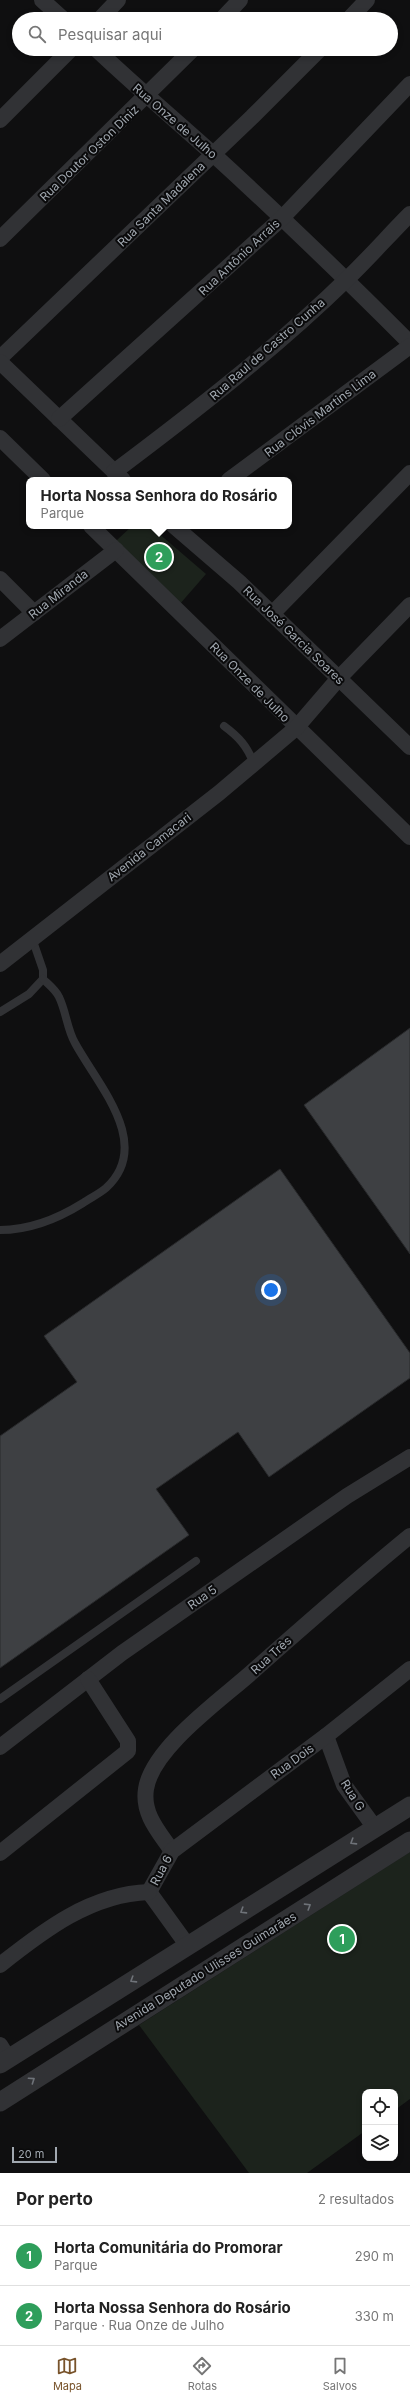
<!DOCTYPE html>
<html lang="pt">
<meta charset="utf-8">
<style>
body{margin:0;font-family:Inter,sans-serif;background:#f2f2f2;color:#222}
.controls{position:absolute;right:12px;bottom:12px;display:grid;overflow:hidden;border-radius:8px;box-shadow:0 2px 6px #0003}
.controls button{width:36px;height:36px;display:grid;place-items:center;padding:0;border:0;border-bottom:1px solid #e0e0e0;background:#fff;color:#222;font:20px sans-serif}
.scale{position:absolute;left:12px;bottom:10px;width:45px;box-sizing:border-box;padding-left:4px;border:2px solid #a1a8b0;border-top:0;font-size:11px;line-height:14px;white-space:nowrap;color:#a1a8b0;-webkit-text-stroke:3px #0a0a0b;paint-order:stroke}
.you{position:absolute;left:271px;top:1290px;width:14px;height:14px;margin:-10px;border:3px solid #fff;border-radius:50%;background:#1a73e8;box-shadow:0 0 0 6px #1a73e833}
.badge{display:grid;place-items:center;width:26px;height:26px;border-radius:50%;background:#78532b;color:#fff;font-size:13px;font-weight:700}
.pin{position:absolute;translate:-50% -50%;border:2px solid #fff;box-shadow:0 1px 4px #0006}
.popup{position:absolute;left:26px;top:477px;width:266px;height:52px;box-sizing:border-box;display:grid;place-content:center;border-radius:8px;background:#fff;filter:drop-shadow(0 1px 3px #0005);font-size:13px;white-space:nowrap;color:#767676}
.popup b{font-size:15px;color:#222}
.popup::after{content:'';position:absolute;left:50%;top:100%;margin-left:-8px;border:8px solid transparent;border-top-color:#fff}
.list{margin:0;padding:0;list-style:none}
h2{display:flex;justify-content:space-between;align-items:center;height:52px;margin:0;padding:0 16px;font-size:17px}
h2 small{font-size:13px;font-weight:400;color:#767676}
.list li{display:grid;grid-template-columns:26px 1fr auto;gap:12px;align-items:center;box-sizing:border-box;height:60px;padding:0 16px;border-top:1px solid #e0e0e0}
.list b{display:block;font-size:15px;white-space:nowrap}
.list p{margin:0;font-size:13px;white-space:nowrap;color:#767676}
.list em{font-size:13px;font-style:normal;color:#767676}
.icon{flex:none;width:22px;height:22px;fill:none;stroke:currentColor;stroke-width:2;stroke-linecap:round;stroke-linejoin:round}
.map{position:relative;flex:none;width:410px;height:2173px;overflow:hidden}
.search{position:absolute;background:#fff;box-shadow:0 2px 6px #0003;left:12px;right:12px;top:12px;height:44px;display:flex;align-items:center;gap:10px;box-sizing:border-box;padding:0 14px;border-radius:22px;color:#767676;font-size:15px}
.sheet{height:172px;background:#fff}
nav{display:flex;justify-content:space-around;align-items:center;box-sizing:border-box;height:56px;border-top:1px solid #e0e0e0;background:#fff;font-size:11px;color:#767676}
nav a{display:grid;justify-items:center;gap:2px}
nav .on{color:#78532b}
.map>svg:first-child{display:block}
.green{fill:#1c231c}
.building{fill:#3e4043;stroke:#292a2c}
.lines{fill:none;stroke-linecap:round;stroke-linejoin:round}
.service{stroke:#313235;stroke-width:8}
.minor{stroke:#313235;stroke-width:16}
.tertiary{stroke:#313235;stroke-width:19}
.oneway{stroke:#6f7379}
.labels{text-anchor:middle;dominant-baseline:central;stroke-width:4;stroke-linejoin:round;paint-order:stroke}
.street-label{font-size:12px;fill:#a1a8b0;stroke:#0a0a0b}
</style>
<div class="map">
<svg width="410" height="2173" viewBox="0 0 410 2173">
<rect width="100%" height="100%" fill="#0f0f10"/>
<g class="green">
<path d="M132 526H150L206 574 179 605 116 541Z"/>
<path d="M410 1852V2099L395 2110V2092H365V2131L307 2173H249L139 2025Z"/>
</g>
<g class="building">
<path d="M410 1028V1254L304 1105Z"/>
<path d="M280 1169 410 1353V1378L269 1477 238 1432 156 1489 189 1535 0 1668V1436L77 1382 44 1336Z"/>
</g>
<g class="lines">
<g class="service">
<path d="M224 726C239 737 247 746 254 764"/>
<path d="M0 1012 29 994 43 979V970L32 938"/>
<path d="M0 1230C29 1230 59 1218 83 1203 90 1198 99 1194 106 1188 154 1144 97 1084 75 1043 67 1029 66 1011 59 997 56 990 48 984 43 979"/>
<path d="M0 1699 196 1561"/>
</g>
<g class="minor">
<path d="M42 0 63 19"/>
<path d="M100 19 118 0"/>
<path d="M222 19 240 0"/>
<path d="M349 19 367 0"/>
<path d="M96 49C134 85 174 119 213 154 281 216 346 279 410 343"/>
<path d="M0 120 71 49"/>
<path d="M0 239 193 49"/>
<path d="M0 358 252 117 320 49"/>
<path d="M0 362 123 480"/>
<path d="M59 419 281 219 410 84"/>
<path d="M0 438 43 480"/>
<path d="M114 472C194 412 275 349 347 279 369 258 389 235 410 214"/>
<path d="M229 480 410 346"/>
<path d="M91 526 410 837"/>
<path d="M174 526 239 582 410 747"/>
<path d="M0 579 34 613"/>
<path d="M272 614 410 473"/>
<path d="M0 639 116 550"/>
<path d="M0 964 219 793 296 728 339 678 410 605"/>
<path d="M326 1736 344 1785 375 1828"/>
<path d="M0 1747 122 1653 347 1496 410 1457"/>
<path d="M172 1851C159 1832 142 1814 146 1789 152 1748 222 1699 252 1672 304 1626 356 1580 410 1536"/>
<path d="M0 1853 128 1751V1741L88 1679"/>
<path d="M149 1892 172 1851 326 1736 410 1669"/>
<path d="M149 1892 188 1946"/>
<path d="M0 1965C44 1930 91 1894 149 1892"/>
<path d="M0 2045 8 2058"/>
</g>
<g class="tertiary">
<path d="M0 2064 410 1806"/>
<path d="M0 2102 410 1841"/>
</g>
</g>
<defs><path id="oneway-chevron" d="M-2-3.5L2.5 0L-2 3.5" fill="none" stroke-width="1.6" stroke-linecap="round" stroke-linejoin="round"/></defs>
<g class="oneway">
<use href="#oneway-chevron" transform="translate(353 1842) rotate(148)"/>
<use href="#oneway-chevron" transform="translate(308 1906) rotate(-32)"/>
<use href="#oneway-chevron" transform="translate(243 1911) rotate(148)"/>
<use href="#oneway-chevron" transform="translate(133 1980) rotate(148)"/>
<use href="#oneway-chevron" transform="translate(32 2080) rotate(-34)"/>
</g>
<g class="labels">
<g class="street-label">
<text transform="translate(175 121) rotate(41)">Rua Onze de Julho</text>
<text transform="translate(89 153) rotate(-44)">Rua Doutor Oston Diniz</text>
<text transform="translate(161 204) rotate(-44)">Rua Santa Madalena</text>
<text transform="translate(239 257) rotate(-43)">Rua Antônio Arrais</text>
<text transform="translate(267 349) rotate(-41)">Rua Raul de Castro Cunha</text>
<text transform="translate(320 413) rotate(-37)">Rua Clóvis Martins Lima</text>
<text transform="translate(58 594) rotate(-38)">Rua Miranda</text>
<text transform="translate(294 635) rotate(44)">Rua José Garcia Soares</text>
<text transform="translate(250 682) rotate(45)">Rua Onze de Julho</text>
<text transform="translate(149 847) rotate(-38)">Avenida Camacari</text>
<text transform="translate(202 1597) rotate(-35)">Rua 5</text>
<text transform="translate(271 1655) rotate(-42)">Rua Três</text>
<text transform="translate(292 1761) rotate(-36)">Rua Dois</text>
<text transform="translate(353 1795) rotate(58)">Rua G</text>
<text transform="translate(161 1870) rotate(-62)">Rua 6</text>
<text transform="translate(205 1971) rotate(-32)">Avenida Deputado Ulisses Guimarães</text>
</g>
</g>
</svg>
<div class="controls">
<button><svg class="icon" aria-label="locate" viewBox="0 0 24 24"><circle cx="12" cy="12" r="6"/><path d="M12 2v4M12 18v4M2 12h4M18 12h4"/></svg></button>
<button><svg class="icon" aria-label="layers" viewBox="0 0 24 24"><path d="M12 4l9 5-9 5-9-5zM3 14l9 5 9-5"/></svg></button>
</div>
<div class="scale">20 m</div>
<div class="you"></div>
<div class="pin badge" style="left:342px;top:1939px;background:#2e9e5b">1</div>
<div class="pin badge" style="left:159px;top:557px;background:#2e9e5b">2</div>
<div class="popup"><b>Horta Nossa Senhora do Rosário</b>Parque</div>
<div class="search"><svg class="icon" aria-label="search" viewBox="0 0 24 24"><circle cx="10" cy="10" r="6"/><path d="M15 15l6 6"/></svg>Pesquisar aqui</div>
</div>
<section class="sheet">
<h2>Por perto<small>2 resultados</small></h2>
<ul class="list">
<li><span class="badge" style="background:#2e9e5b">1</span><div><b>Horta Comunitária do Promorar</b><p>Parque</p></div><em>290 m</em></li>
<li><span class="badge" style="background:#2e9e5b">2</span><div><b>Horta Nossa Senhora do Rosário</b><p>Parque · Rua Onze de Julho</p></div><em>330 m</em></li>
</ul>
</section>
<nav>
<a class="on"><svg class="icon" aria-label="map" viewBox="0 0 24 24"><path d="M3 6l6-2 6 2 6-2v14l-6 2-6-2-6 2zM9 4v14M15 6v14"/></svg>Mapa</a>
<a><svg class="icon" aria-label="directions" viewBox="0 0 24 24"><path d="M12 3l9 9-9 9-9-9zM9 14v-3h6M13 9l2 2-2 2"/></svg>Rotas</a>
<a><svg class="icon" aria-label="saved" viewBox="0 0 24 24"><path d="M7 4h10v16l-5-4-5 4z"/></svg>Salvos</a>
</nav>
